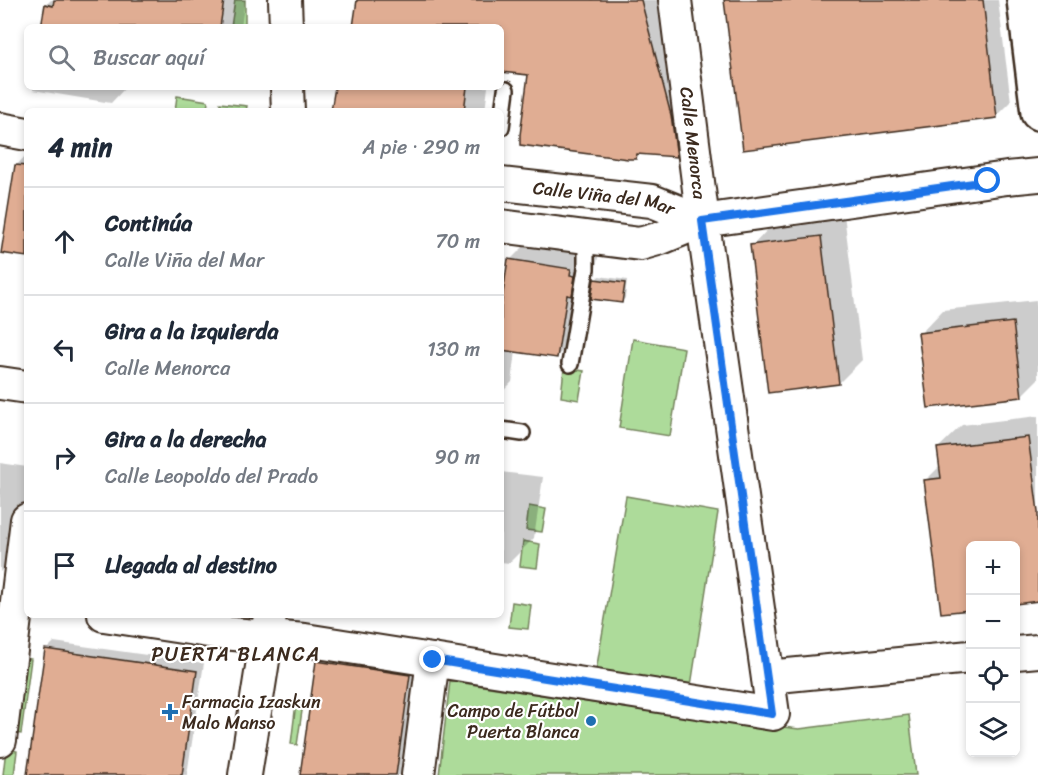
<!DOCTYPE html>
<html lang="es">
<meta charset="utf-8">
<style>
body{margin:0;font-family:Sriracha,sans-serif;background:#f6f6f7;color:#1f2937}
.controls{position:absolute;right:18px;bottom:18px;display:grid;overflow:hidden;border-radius:9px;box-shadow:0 3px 9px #0003}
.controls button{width:54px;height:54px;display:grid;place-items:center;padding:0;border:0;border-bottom:2px solid #e0e1e3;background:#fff;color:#1f2937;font:30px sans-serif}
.stop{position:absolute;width:18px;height:18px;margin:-14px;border:4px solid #1a73e8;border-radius:50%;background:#fff}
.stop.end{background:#1a73e8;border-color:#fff;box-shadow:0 2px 6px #0008}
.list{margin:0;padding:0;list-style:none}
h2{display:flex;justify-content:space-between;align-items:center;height:78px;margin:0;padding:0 24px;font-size:26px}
h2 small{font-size:20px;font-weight:400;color:#747a83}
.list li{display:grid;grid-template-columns:39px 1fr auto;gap:18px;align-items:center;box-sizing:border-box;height:108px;padding:0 24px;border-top:2px solid #e0e1e3}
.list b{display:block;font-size:22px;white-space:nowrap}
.list p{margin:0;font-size:20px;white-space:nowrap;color:#747a83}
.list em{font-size:20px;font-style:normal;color:#747a83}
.icon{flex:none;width:33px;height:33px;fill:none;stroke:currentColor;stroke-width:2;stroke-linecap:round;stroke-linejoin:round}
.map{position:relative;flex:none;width:1038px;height:775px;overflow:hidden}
.search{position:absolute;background:#fff;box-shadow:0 3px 9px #0003;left:24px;top:24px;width:480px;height:66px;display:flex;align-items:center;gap:15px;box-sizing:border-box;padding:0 21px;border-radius:9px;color:#747a83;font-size:22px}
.panel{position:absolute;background:#fff;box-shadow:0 3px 9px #0003;left:24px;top:108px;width:480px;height:510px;border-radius:9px}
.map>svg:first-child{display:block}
.green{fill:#addb9a;stroke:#74825c;stroke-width:1.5}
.shadow{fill:#0003}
.building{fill:#e0ad93;stroke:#3b2a1e;stroke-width:1.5}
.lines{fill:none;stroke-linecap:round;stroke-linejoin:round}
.service-casing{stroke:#3b2a1e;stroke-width:20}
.minor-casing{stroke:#3b2a1e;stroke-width:36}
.secondary-casing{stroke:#3b2a1e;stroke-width:38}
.service{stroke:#fff;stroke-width:15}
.minor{stroke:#fff;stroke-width:32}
.secondary{stroke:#fff;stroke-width:33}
.route{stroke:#1a73e8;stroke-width:8}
.poi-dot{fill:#1f6fb2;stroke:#fff;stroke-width:2}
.labels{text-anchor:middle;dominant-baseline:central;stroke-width:4.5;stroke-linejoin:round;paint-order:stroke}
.street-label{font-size:18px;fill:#3b2a1e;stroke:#fff}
.poi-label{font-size:18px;fill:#3b2a1e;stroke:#fff;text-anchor:start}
.neighbourhood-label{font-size:20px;letter-spacing:1.5px;fill:#3b2a1e;stroke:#fff}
</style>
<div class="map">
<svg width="1038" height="775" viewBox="0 0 1038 775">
<rect width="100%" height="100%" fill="#fff"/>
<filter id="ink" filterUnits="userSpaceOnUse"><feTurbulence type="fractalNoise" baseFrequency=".0167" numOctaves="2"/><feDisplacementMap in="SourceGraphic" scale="12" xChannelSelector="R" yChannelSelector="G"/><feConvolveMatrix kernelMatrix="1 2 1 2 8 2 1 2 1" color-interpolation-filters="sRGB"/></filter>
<g filter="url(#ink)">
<g class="green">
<path d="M235 0H245V27H231Z"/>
<path d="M177 96 208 101 207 111H175Z"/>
<path d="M220 103 247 106 246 111H219Z"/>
<path d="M633 339 684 348 670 436 619 428Z"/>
<path d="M564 368 584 371 579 400 561 397Z"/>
<path d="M626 496 718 512 690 692 595 677Z"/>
<path d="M529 506 546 509 542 532 526 530Z"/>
<path d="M523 541 540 544 537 568 520 566Z"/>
<path d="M512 602 531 605 528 629 509 627Z"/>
<path d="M20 657 31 659 21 734 9 732Z"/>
<path d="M450 681 613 706 799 729 909 715 916 775H439Z"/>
<path d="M296 703 303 704 297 745 291 744Z"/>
<path d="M6 749 17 751 14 775H3Z"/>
</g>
<g class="shadow">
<path d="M51 0H245L241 27H43L46 5Z"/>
<path d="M358 0H673L701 131 676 156 640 153 635 158 529 74 501 70V27H355Z"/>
<path d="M726 0H998L1011 102 997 116 745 148Z"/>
<path d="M33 87H126L111 103 33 90Z"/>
<path d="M336 87H488L485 111H333Z"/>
<path d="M27 154V256L16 166Z"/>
<path d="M844 214 862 360 839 383 752 246 775 222Z"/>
<path d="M535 235 599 251 596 269 591 274 582 331 557 356 516 351 512 382 501 393V291H505L510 260Z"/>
<path d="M599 276 627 280 625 298 622 302 596 280Z"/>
<path d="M1036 300 1038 314V379L1022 395 929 407 920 334 943 310Z"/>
<path d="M1038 416V599L1016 602V546H970V608L942 612 926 480 941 465 938 448 962 425Z"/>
<path d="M0 463 27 467V488L18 553 0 572Z"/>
<path d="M501 472 543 477 534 538 509 563 501 562Z"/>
<path d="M54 642 204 663 187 775H28L46 650Z"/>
<path d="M337 642 429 656 412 775H301L318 662Z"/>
</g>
<g class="building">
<path d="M54 0H224L220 27H41L45 4 53 6Z"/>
<path d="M357 0H641L671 115 677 157 637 154 636 159H628L520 145V135L528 75 501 72V27H353Z"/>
<path d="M724 0H983L997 118 743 150Z"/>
<path d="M335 87H467L464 111H331Z"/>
<path d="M15 165 27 166V257L1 253Z"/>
<path d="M821 236 839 384 768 393 750 245Z"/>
<path d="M508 259 571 269 570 275 575 276 572 296 567 295 557 358 501 350V307Z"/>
<path d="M594 279 625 283 622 303 591 299Z"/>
<path d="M1013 322 1022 397 928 408 918 333Z"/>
<path d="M1028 437 1038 512V601L1016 604V546H970V610L941 613 924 480 941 478 937 448Z"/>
<path d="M45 649 197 671 182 775H27Z"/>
<path d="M316 661 410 675 396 775H300Z"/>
</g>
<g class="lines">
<g class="service-casing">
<g id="service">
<path d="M501 127 506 90"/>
<path d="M570 364 586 269V238"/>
<path d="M501 430 522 433"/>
</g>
</g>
<g class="minor-casing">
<g id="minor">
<path d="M285 0 286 27"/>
<path d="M287 87 288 111"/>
<path d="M0 129 27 134"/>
<path id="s1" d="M501 184 652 201 702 221"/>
<path d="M501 226 640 244 661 238 702 221 1007 178 1038 175"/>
<path d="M0 383 27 387"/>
<path d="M104 615 221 633 305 640 773 714 705 237 675 0"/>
<path d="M1016 653 1038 651"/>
<path d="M768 677 970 657"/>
<path d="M0 740 27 520"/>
<path d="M245 775 270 616"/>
<path d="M418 775 433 660"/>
</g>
</g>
<g class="secondary-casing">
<path id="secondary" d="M1024 0 1038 113"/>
</g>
<use href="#service" class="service"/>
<use href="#minor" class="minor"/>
<use href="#secondary" class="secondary"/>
</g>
</g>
<g class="lines" filter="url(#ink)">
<path class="route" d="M433 660 772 714 702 221 988 181"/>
</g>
<g class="poi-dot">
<path d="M167 703h6v6h6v6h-6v6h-6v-6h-6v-6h6z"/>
<circle cx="591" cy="721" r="6"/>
</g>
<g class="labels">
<g class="street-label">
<text transform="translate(693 143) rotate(83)">Calle Menorca</text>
<text stroke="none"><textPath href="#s1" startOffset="104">Calle Viña del Mar</textPath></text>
</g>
<g class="poi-label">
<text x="182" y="702">Farmacia Izaskun<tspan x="182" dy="21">Malo Manso</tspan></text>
<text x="579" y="711" text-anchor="end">Campo de Fútbol<tspan x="579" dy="21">Puerta Blanca</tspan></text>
</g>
<g class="neighbourhood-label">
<text x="236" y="654">PUERTA BLANCA</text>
</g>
</g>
</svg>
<div class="controls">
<button>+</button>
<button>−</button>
<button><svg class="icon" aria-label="locate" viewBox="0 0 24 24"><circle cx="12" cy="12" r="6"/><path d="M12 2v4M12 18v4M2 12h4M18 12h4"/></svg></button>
<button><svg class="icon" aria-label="layers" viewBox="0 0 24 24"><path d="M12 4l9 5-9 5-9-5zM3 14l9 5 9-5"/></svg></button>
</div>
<div class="stop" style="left:988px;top:181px"></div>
<div class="stop end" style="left:433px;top:660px"></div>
<div class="search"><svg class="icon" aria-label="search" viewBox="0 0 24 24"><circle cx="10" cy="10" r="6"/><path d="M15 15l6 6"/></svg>Buscar aquí</div>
<section class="panel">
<h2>4 min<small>A pie · 290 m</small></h2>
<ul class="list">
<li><svg class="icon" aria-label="ahead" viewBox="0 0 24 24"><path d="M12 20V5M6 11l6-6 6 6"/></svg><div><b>Continúa</b><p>Calle Viña del Mar</p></div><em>70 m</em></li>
<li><svg class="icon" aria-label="left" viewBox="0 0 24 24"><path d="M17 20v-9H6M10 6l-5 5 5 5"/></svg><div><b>Gira a la izquierda</b><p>Calle Menorca</p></div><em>130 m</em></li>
<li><svg class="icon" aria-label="right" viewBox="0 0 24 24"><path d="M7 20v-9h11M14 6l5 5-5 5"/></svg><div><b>Gira a la derecha</b><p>Calle Leopoldo del Prado</p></div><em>90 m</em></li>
<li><svg class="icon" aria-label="arrive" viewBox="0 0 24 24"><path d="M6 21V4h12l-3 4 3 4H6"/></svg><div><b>Llegada al destino</b></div></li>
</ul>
</section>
</div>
